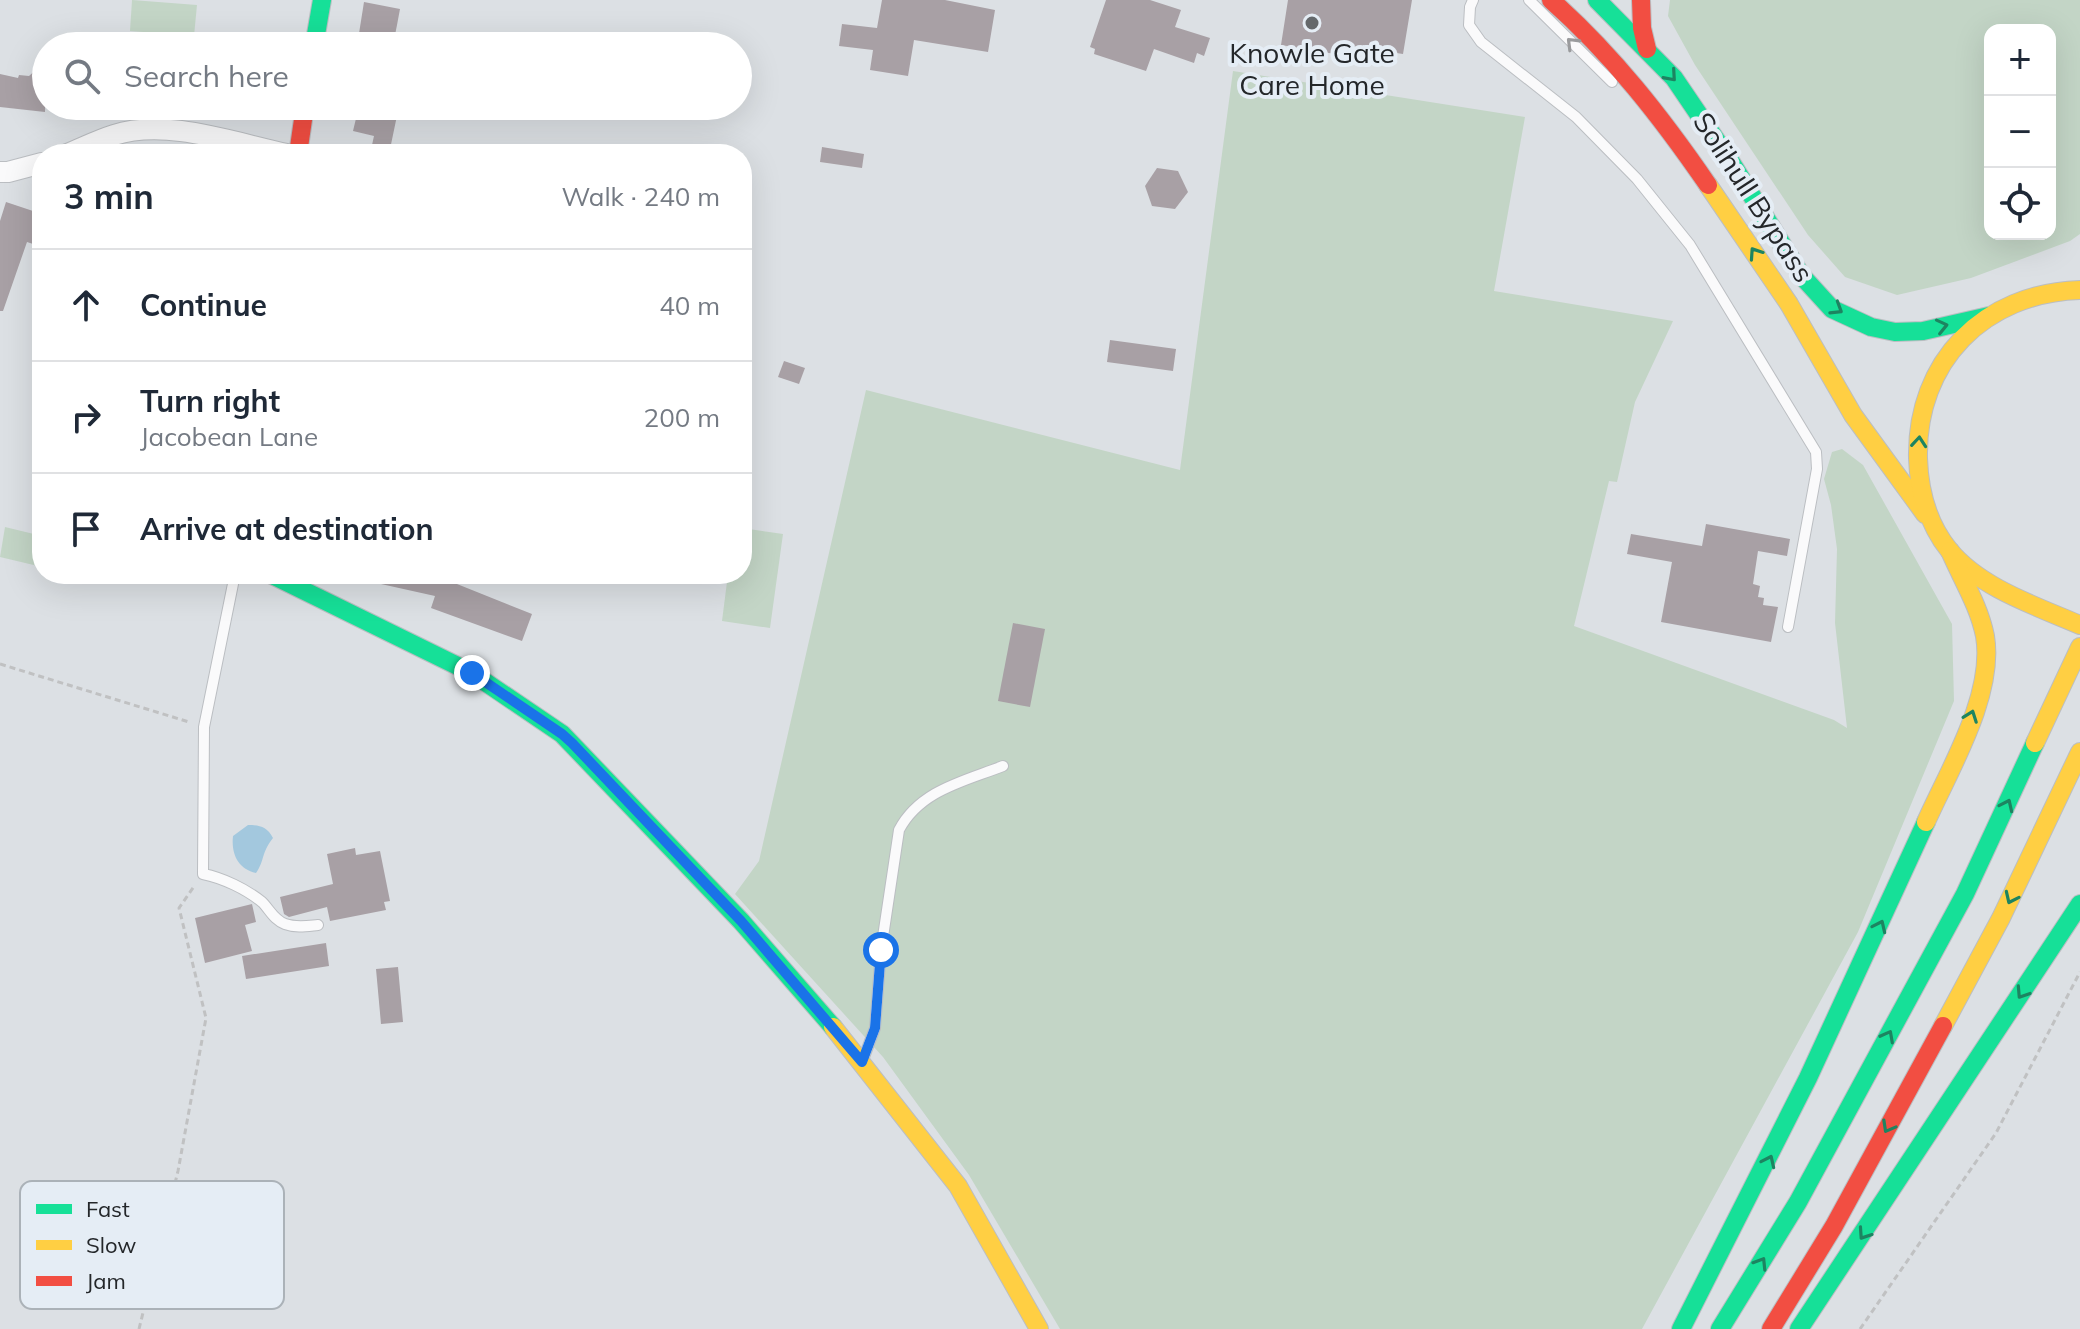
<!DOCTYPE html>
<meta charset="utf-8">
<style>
body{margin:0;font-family:Mulish,sans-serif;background:#f6f6f7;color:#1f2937}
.controls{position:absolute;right:24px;top:24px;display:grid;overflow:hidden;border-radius:16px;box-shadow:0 8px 32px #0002}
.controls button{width:72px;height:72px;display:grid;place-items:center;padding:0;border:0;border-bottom:2px solid #e0e1e3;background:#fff;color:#1f2937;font:40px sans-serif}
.stop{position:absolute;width:24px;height:24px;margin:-18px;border:6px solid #1a73e8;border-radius:50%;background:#fff}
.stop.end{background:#1a73e8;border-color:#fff;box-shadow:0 2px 8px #0008}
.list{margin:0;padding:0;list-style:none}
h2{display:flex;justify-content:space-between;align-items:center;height:104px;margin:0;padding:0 32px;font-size:34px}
h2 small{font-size:26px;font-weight:400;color:#747a83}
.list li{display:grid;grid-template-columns:52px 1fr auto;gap:24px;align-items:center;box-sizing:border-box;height:112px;padding:0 32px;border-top:2px solid #e0e1e3}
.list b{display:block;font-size:30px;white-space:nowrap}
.list p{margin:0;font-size:26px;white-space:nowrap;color:#747a83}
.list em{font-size:26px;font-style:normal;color:#747a83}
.icon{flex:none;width:44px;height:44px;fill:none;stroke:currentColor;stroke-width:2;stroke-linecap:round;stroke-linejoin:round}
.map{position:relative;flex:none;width:2080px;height:1329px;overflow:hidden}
.search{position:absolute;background:#fff;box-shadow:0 8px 32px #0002;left:32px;top:32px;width:720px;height:88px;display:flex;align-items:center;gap:20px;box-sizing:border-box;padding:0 28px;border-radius:44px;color:#747a83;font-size:30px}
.panel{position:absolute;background:#fff;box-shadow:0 8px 32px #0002;left:32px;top:144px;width:720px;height:440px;border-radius:32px}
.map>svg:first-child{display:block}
.green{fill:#c3d5c6;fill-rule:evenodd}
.water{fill:#a3c8de}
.building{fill:#a8a0a5}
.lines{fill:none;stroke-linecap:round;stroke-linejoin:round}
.lane-casing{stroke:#bbbec2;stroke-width:12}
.street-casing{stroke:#bbbec2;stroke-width:22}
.fast-casing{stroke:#bbbec2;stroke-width:20}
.slow-casing{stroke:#bbbec2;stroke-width:20}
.jam-casing{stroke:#bbbec2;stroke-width:20}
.path{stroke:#c0c1c2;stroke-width:3;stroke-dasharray:6 4;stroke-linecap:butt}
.lane{stroke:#fafafb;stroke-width:10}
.street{stroke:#fafafb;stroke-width:20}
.fast{stroke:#16e098;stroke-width:18}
.slow{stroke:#ffcf43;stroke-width:18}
.jam{stroke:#f24e42;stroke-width:18}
.oneway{stroke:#9a9b9d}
.oneway2{stroke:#1d8461}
.route{stroke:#1a73e8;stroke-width:10}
.poi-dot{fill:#64686b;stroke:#e5edf5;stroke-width:3}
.labels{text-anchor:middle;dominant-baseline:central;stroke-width:8;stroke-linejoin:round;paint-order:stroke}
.poi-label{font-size:28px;fill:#24272a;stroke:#e5edf5}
.street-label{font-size:28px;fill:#24272a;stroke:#e5edf5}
.key{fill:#e5edf5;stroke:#abb2b8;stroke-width:2}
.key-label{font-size:22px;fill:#24272a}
</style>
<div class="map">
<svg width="2080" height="1329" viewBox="0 0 2080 1329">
<rect width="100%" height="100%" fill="#dce0e4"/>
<g class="green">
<path d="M132 0 197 5 194 36 130 31Z"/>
<path d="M1670 0H2080V234L2070 241 1971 278 1897 295 1845 277 1808 235 1695 65 1668 16ZM1990 30H2050V234H1990Z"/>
<path d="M1233 71 1525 117 1494 291 1673 321 1635 402 1617 482 1609 481 1574 626 1834 720 1847 728 1835 623 1837 549 1831 505 1824 479 1832 452 1842 449 1863 465 1952 624 1954 701 1858 932 1642 1329H1060L969 1175 883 1057 735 894 759 861 866 390 1180 470Z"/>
<path d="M5 527 42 536V567L0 557Z"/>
<path d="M742 528 783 534 770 628 722 621 728 574H742Z"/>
</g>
<path class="water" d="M248 825C259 825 267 826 273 838 261 853 265 860 256 873 238 869 231 854 233 836Z"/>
<g class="building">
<path d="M882 0H945L995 10 988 52 914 40 908 76 870 70 873 50 839 46 842 24 877 28Z"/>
<path d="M1106 0H1150L1181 10 1175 27 1210 38 1204 56 1197 53 1194 63 1154 49 1146 71 1094 54 1095 49 1090 47Z"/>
<path d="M1288 0H1412L1403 54 1337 44 1335 54 1281 45Z"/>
<path d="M364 2 400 9 393 46H357Z"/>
<path d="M39 67 46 78 45 112 0 107V74L18 78 19 75 29 76Z"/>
<path d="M359 106H399L389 154H370L374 136 353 131Z"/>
<path d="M822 147 864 154 862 168 820 162Z"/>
<path d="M1157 168 1178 171 1188 192 1175 209 1152 206 1145 186Z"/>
<path d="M6 202 42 214V235L39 246 27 242 3 311H0V221Z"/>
<path d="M1110 340 1176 349 1173 371 1107 362Z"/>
<path d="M784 361 805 368 799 384 778 377Z"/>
<path d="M1706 524 1790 539 1787 556 1758 551 1753 584 1760 586 1758 597 1764 598 1763 605 1778 607 1771 642 1661 622 1672 562 1627 554 1631 534 1702 546Z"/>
<path d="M363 574H449L447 580 532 614 522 641 431 608 435 596 363 580Z"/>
<path d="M1013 623 1045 629 1030 707 998 701Z"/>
<path d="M355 848 356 855 380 851 390 901 384 902 386 910 330 921 327 907 289 917 284 914 280 897 333 884 327 854Z"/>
<path d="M252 904 256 922 245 925 252 951 205 963 195 918Z"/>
<path d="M326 943 329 966 246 979 242 956Z"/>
<path d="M398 967 403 1022 381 1024 376 969Z"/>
</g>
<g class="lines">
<g class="lane-casing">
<g id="lane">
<path d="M1473 0 1470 7 1469 25 1481 42 1576 117 1637 179 1690 245 1816 452 1817 469 1788 627"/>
<path d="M1529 0 1612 82"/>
<path d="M235 574 204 727 203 874C223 878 246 889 262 902 270 910 274 920 285 924 296 928 307 926 318 925"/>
<path d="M864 1057 875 1028 881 950 899 830C920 790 965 781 1003 766"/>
</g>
</g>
<g class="street-casing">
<g id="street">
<path d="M67 154C82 148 98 140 114 135 166 118 234 143 287 154"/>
<path d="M0 172H8L42 163"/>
</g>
</g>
<g class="fast-casing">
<g id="fast">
<path d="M1597 0 1674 78 1729 159 1801 275 1832 309 1871 327 1895 332 1923 331 1989 316"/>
<path d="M314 46 322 0"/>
<path d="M270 574 472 673 562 734 741 921 833 1027"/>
<path d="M1681 1329 1808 1078 1926 822"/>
<path d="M1720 1329 1798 1202 1965 894 2035 743"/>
<path d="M1799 1329 2080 904"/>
</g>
</g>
<g class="slow-casing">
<g id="slow">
<path d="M1708 185 1789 304 1853 415 1925 514"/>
<path d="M2080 290C1984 293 1916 361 1918 458 1919 490 1928 524 1949 550 1980 588 2036 606 2080 625"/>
<path d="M2035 743 2080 647"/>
<path d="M1926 822C1949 770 1995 695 1985 636 1979 606 1962 579 1950 551"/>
<path d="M1943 1026 2001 918 2080 752"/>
<path d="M833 1027 958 1186 1039 1329"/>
</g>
</g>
<g class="jam-casing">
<g id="jam">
<path d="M1551 0C1612 54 1662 118 1708 185"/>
<path d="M1641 0 1642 28 1647 49"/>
<path d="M298 154 305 106"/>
<path d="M1771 1329 1834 1226 1943 1026"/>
</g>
</g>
<g class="path">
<path d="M0 664 189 722"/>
<path d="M139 1329 178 1171 206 1018 179 908 195 885"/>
<path d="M1860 1329 1996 1133 2080 972"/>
</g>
<use href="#lane" class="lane"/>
<use href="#street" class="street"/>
<use href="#fast" class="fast"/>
<use href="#slow" class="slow"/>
<use href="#jam" class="jam"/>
</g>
<defs><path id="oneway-chevron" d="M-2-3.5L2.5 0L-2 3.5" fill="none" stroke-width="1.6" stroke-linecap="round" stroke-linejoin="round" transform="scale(2)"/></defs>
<use class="oneway" href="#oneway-chevron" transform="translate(1572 43) rotate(-135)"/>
<g class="oneway2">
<use href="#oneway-chevron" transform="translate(1671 76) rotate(49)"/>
<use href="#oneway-chevron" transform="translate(1755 253) rotate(-124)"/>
<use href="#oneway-chevron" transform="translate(1837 309) rotate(32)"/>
<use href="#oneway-chevron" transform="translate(1942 326) rotate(-13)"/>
<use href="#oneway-chevron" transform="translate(1919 442) rotate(-85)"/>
<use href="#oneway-chevron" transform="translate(1971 716) rotate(-70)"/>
<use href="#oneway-chevron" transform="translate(2007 805) rotate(-65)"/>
<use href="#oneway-chevron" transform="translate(2011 898) rotate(115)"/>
<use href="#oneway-chevron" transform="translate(1880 926) rotate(-65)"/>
<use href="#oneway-chevron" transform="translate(2022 993) rotate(123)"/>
<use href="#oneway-chevron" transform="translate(1888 1036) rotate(-62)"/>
<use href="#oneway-chevron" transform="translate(1888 1127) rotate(119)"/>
<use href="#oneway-chevron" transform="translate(1769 1161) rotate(-65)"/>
<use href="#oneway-chevron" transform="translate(1864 1234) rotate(124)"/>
<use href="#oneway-chevron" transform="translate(1761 1263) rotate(-58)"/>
</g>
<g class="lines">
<path class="route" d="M472 673 562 734 572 743 741 921 862 1062 875 1028 881 950"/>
</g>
<circle class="poi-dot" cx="1312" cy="23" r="8"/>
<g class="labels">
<g class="poi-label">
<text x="1312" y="52">Knowle Gate<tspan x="1312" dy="32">Care Home</tspan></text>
</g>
<g class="street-label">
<text transform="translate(1754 197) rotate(57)">Solihull Bypass</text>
</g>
</g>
<rect x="20" y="1181" width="264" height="128" rx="12" class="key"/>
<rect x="36" y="1204" width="36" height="10" fill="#16e098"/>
<rect x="36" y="1240" width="36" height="10" fill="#ffcf43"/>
<rect x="36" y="1276" width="36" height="10" fill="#f24e42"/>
<g class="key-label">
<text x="86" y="1217">Fast</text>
<text x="86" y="1253">Slow</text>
<text x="86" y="1289">Jam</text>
</g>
</svg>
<div class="controls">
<button>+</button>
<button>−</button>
<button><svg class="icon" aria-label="locate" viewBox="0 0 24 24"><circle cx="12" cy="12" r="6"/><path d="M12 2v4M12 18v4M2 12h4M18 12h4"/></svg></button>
</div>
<div class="stop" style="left:881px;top:950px"></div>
<div class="stop end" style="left:472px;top:673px"></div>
<div class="search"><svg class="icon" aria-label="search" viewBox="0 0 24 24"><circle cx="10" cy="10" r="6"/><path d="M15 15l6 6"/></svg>Search here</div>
<section class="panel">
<h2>3 min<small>Walk · 240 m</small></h2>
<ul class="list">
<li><svg class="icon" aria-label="ahead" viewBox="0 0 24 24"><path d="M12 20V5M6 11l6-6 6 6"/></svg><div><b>Continue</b></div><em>40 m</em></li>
<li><svg class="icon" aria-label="right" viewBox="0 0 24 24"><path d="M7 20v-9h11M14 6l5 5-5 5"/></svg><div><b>Turn right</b><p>Jacobean Lane</p></div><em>200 m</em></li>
<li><svg class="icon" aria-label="arrive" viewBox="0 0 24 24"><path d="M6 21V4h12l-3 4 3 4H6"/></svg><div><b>Arrive at destination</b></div></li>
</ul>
</section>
</div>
